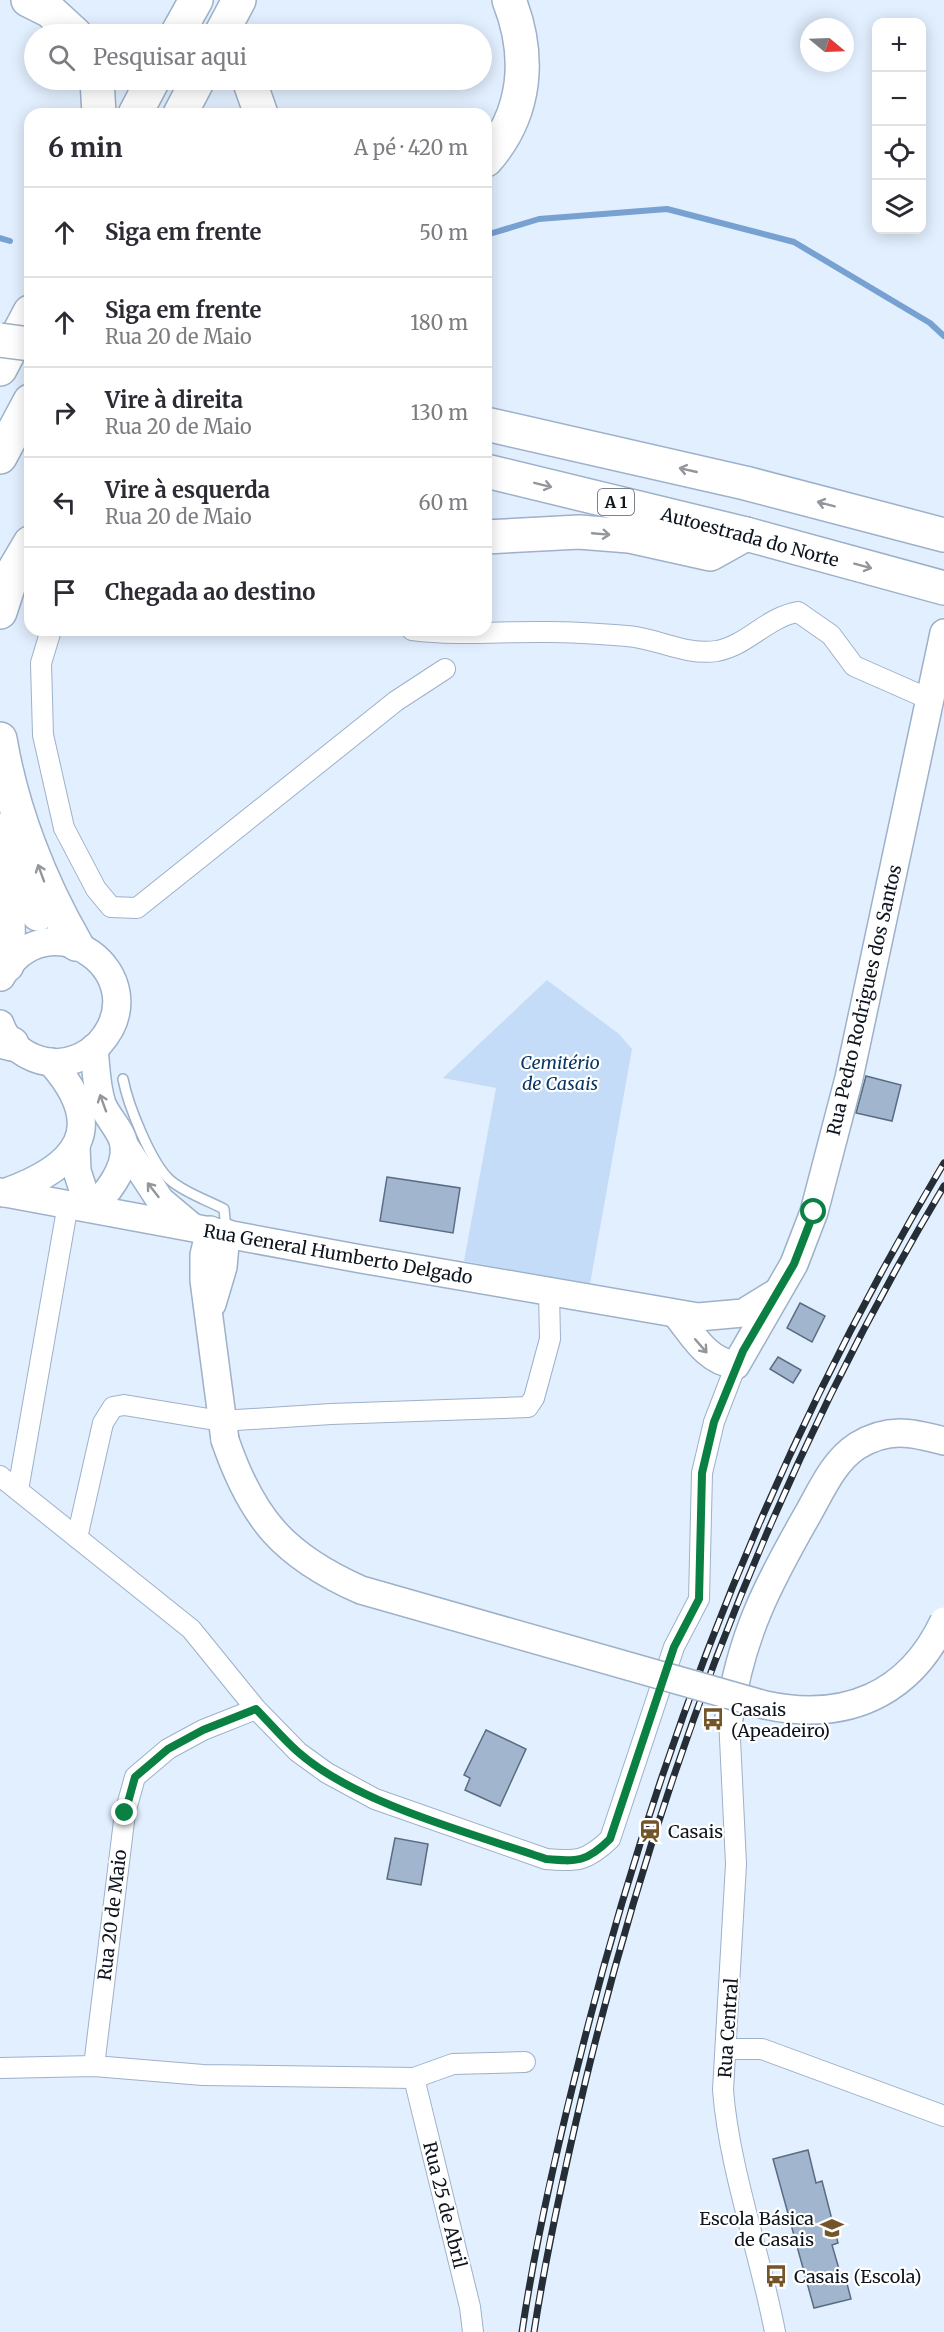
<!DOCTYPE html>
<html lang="pt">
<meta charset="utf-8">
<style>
body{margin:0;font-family:Merriweather,serif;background:#f7f7f7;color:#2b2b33}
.controls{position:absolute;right:18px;top:18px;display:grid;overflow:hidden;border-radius:12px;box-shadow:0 3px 15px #0003}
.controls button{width:54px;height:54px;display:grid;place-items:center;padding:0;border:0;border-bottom:2px solid #e1e1e2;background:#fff;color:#2b2b33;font:30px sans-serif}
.compass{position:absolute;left:800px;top:18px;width:54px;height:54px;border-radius:50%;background:#fff;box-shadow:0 3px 15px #0003;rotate:109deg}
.stop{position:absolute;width:18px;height:18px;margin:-14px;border:4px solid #0b8043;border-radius:50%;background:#fff}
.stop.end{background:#0b8043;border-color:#fff;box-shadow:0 2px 6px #0008}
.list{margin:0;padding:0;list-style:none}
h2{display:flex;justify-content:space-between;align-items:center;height:78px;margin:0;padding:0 24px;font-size:26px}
h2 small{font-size:20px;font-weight:400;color:#7c7c81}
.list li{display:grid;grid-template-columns:39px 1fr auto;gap:18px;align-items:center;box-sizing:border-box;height:90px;padding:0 24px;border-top:2px solid #e1e1e2}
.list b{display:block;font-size:22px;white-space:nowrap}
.list p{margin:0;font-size:20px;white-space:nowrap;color:#7c7c81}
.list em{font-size:20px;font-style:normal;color:#7c7c81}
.icon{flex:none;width:33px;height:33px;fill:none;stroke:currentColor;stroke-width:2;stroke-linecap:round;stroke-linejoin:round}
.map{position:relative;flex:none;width:944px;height:2332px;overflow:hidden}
.search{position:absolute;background:#fff;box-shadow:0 3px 15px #0003;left:24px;top:24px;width:468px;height:66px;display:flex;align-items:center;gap:15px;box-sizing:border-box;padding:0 21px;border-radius:33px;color:#7c7c81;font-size:22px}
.panel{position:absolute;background:#fff;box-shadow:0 3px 15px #0003;left:24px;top:108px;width:468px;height:528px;border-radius:18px}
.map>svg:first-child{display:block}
.green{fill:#c4dcf7}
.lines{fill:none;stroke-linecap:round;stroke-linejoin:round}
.stream{stroke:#77a1d1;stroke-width:6}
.building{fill:#a1b6ce;stroke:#596c82;stroke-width:1.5}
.lane-casing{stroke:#9db1c9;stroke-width:12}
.street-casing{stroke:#9db1c9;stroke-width:22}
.secondary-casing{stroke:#9db1c9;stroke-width:30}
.highway-casing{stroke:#9db1c9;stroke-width:36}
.lane{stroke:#fff;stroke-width:9}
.street{stroke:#fff;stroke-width:20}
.secondary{stroke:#fff;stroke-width:27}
.highway{stroke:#fff;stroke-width:33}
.rail-casing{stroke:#252d36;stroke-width:7}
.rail{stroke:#fff;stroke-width:4.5;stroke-dasharray:14;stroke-linecap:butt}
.secondary-bridge-casing{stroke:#9db1c9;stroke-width:30;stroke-linecap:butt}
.highway-bridge-casing{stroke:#9db1c9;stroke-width:36;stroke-linecap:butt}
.secondary-bridge{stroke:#fff;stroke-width:27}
.highway-bridge{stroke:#fff;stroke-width:33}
.oneway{stroke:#93969a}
.route{stroke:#0b8043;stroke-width:8}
.labels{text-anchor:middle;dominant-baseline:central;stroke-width:4.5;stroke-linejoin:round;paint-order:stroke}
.shield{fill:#fff;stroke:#565b62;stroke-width:1.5}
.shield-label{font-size:16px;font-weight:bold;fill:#0e151e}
.street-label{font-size:18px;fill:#0e151e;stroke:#fff}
.park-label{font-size:18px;font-style:italic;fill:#0b3865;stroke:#fff}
.poi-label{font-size:18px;fill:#0e151e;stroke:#fff;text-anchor:start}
</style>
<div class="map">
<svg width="944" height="2332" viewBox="0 0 944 2332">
<rect width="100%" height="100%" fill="#e2effe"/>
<path class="green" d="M547 980 619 1034 632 1049 590 1284 464 1261 496 1088 443 1078Z"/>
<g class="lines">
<g class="stream">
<path d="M486 235 539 219 667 209 794 242 930 323 944 336"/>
<path d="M0 238 10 241"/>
</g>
</g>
<g class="building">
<path d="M866 1076 901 1085 892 1121 856 1113Z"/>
<path d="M387 1177 460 1188 453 1233 380 1221Z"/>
<path d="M800 1303 825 1316 812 1342 787 1328Z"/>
<path d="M778 1357 801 1370 793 1383 770 1369Z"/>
<path d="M486 1730 526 1749 500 1806 465 1790 470 1778 464 1775Z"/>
<path d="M395 1838 428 1844 421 1885 387 1879Z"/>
<path d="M808 2150 816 2183 822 2181 838 2243 832 2245 841 2276H845L851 2299 814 2308 773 2159Z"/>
</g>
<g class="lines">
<g class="lane-casing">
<path id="lane" d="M123 1079C128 1105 151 1163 170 1180 185 1193 207 1200 224 1209L226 1230"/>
</g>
<g class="street-casing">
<g id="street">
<path d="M51 630 41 663 43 735 64 828 96 889 111 907 137 908 396 701 445 669"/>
<path d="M412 630C460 636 501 631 549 632 575 632 601 634 627 636 657 638 685 656 717 651 748 645 767 617 798 612L831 635 854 666 929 699"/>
<path d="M0 1476 191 1629 256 1709 298 1752 327 1773 375 1799 546 1859C577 1862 587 1861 610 1839L674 1647 699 1599 702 1473 714 1422 736 1365"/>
<path d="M18 1490 68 1204"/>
<path d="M77 1538 103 1423 113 1407 124 1405 221 1421 331 1414 528 1407 534 1398 550 1339 549 1292"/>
<path d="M729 1718 736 1864 723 2090C729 2168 760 2253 775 2332"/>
<path d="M727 2049H762L944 2116"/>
<path d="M94 2066 125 1813 135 1777 168 1749 203 1730 256 1709"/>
<path d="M0 2068 94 2066 203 2075 414 2078 453 2064 525 2062"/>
<path d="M414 2078 470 2307 473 2332"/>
</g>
</g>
<g class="secondary-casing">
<g id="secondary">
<path d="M0 1024C7 1045 28 1059 49 1062 66 1065 86 1057 99 1044 160 976 48 893 1 977"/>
<path d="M124 1145 160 1200 191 1226"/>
<path d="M76 1146 77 1171 89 1208"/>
<path d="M0 1192 361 1259 698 1317 743 1313 774 1294"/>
<path d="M4 1193C77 1167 110 1129 51 1062"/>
<path d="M89 1208C107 1196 127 1168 124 1145 122 1131 107 1117 102 1104 96 1086 96 1067 94 1048"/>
<path d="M210 1230 204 1255V1280L225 1440"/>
<path d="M212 1304 223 1267 226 1233"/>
<path d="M676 1314C693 1335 707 1362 736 1365L794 1264 814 1212 849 1078 944 633"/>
<path d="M729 1718C740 1636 769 1582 809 1512 822 1489 834 1461 857 1446 888 1427 911 1432 944 1441"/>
</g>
</g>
<g class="highway-casing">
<g id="highway">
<path d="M28 0 50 11 75 34"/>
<path d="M177 34 196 0"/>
<path d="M221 34 239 0"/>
<path d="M97 80 99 114"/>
<path d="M249 80 261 114"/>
<path d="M135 114 153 80"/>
<path d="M180 114 198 80"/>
<path d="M486 160C527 113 531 56 509 0"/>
<path d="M0 369 30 312"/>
<path d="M486 424 745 483 944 535"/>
<path d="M0 457 30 401"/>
<path d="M486 471 746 534 944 588"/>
<path d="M486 537 579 532 629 536 710 554 746 534"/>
<path d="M0 612 13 572 30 543"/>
<path d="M0 739C12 810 40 882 76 944"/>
<path d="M0 830 22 887 38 914"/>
<path d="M0 880C10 908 9 935 7 965"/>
<path d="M0 1041 12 1044"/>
</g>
</g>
<use href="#lane" class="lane"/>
<use href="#street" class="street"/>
<use href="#secondary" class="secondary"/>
<use href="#highway" class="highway"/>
<g class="rail-casing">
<g id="rail">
<path d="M522 2332C536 2237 558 2143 582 2049 660 1739 779 1438 944 1163"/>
<path d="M534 2332C547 2247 566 2163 586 2079 662 1767 779 1462 944 1186"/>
</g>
</g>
<use href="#rail" class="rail"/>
<g class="secondary-bridge-casing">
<path id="secondary-bridge" d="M225 1440C252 1519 284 1556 361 1590L765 1705C844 1722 909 1696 944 1621"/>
</g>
<g class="highway-bridge-casing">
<path id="highway-bridge" d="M0 340 30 344"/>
</g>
<use href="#secondary-bridge" class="secondary-bridge"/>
<use href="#highway-bridge" class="highway-bridge"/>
</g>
<defs><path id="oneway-shaft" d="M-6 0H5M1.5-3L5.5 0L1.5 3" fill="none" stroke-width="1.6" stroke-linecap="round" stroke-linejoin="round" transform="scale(1.5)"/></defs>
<g class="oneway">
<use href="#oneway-shaft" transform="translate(688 470) rotate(-167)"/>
<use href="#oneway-shaft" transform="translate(543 485) rotate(14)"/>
<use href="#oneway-shaft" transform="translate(826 504) rotate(-165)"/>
<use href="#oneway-shaft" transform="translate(601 534) rotate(5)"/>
<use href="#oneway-shaft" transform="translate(863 566) rotate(15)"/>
<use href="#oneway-shaft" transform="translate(41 873) rotate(-110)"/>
<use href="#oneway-shaft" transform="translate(103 1103) rotate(-110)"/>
<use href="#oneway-shaft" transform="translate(153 1190) rotate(-128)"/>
<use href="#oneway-shaft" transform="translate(701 1346) rotate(49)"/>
</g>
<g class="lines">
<path class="route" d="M125 1813 135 1777 168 1749 203 1730 256 1709C270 1723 283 1739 298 1752 357 1804 471 1833 546 1859 577 1862 587 1862 610 1839L674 1647 699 1599 702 1473 714 1422 743 1351 794 1264 814 1212"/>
</g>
<defs>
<g id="bus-bare" transform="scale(1.8)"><path d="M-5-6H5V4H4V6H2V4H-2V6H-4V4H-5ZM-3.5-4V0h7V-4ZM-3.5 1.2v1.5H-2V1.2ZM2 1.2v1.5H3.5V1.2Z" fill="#74552a" stroke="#fff" stroke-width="2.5" paint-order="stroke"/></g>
<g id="station-bare" transform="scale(1.8)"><path d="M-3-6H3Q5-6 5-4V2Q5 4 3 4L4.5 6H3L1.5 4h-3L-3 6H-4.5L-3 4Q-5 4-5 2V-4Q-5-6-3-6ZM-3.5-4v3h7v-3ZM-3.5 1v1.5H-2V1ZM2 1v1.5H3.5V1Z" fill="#74552a" stroke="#fff" stroke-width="2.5" paint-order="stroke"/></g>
<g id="school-bare" transform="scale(1.8)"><path d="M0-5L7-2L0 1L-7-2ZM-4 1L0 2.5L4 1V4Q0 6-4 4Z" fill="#74552a" stroke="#fff" stroke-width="2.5" paint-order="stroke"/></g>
</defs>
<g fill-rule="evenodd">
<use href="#bus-bare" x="713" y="1719"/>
<use href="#station-bare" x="650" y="1831"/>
<use href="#school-bare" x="832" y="2228"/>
<use href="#bus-bare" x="776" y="2276"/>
</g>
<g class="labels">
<rect class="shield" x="598" y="489" width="36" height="26" rx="4.5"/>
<g class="shield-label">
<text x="616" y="502">A 1</text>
</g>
<g class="street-label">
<text transform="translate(750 537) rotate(15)">Autoestrada do Norte</text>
<text transform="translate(864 1000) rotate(-77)">Rua Pedro Rodrigues dos Santos</text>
<text transform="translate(338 1254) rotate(10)">Rua General Humberto Delgado</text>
<text transform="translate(112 1915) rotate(-83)">Rua 20 de Maio</text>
<text transform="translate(728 2028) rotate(-86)">Rua Central</text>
<text transform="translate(445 2205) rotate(76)">Rua 25 de Abril</text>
</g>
<g class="park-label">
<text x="560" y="1062">Cemitério<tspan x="560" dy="21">de Casais</tspan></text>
</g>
<g class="poi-label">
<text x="731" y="1709">Casais<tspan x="731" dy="21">(Apeadeiro)</tspan></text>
<text x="668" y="1831">Casais</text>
<text x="814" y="2218" text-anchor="end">Escola Básica<tspan x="814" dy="21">de Casais</tspan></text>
<text x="794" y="2276">Casais (Escola)</text>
</g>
</g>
</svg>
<div class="controls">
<button>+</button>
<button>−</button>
<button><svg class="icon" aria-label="locate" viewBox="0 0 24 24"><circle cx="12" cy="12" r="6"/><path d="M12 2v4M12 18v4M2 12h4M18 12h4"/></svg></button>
<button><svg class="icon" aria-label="layers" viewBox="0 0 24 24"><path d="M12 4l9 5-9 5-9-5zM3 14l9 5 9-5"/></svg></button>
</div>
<svg class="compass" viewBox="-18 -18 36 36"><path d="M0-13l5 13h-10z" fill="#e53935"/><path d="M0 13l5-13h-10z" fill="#7c7c81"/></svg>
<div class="stop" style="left:814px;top:1212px"></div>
<div class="stop end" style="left:125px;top:1813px"></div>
<div class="search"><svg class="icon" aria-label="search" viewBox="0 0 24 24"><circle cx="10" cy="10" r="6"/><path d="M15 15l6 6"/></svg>Pesquisar aqui</div>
<section class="panel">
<h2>6 min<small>A pé · 420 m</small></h2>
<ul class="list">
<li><svg class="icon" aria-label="ahead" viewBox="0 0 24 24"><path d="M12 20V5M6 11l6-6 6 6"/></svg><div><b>Siga em frente</b></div><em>50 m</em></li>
<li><svg class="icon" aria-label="ahead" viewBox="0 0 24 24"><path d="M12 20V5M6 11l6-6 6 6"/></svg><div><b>Siga em frente</b><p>Rua 20 de Maio</p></div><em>180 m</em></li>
<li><svg class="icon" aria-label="right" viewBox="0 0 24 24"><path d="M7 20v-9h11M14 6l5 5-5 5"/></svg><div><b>Vire à direita</b><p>Rua 20 de Maio</p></div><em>130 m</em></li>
<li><svg class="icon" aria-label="left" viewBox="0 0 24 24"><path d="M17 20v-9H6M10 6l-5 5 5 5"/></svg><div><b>Vire à esquerda</b><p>Rua 20 de Maio</p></div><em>60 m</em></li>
<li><svg class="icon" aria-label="arrive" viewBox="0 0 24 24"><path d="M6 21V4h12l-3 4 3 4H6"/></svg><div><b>Chegada ao destino</b></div></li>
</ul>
</section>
</div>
